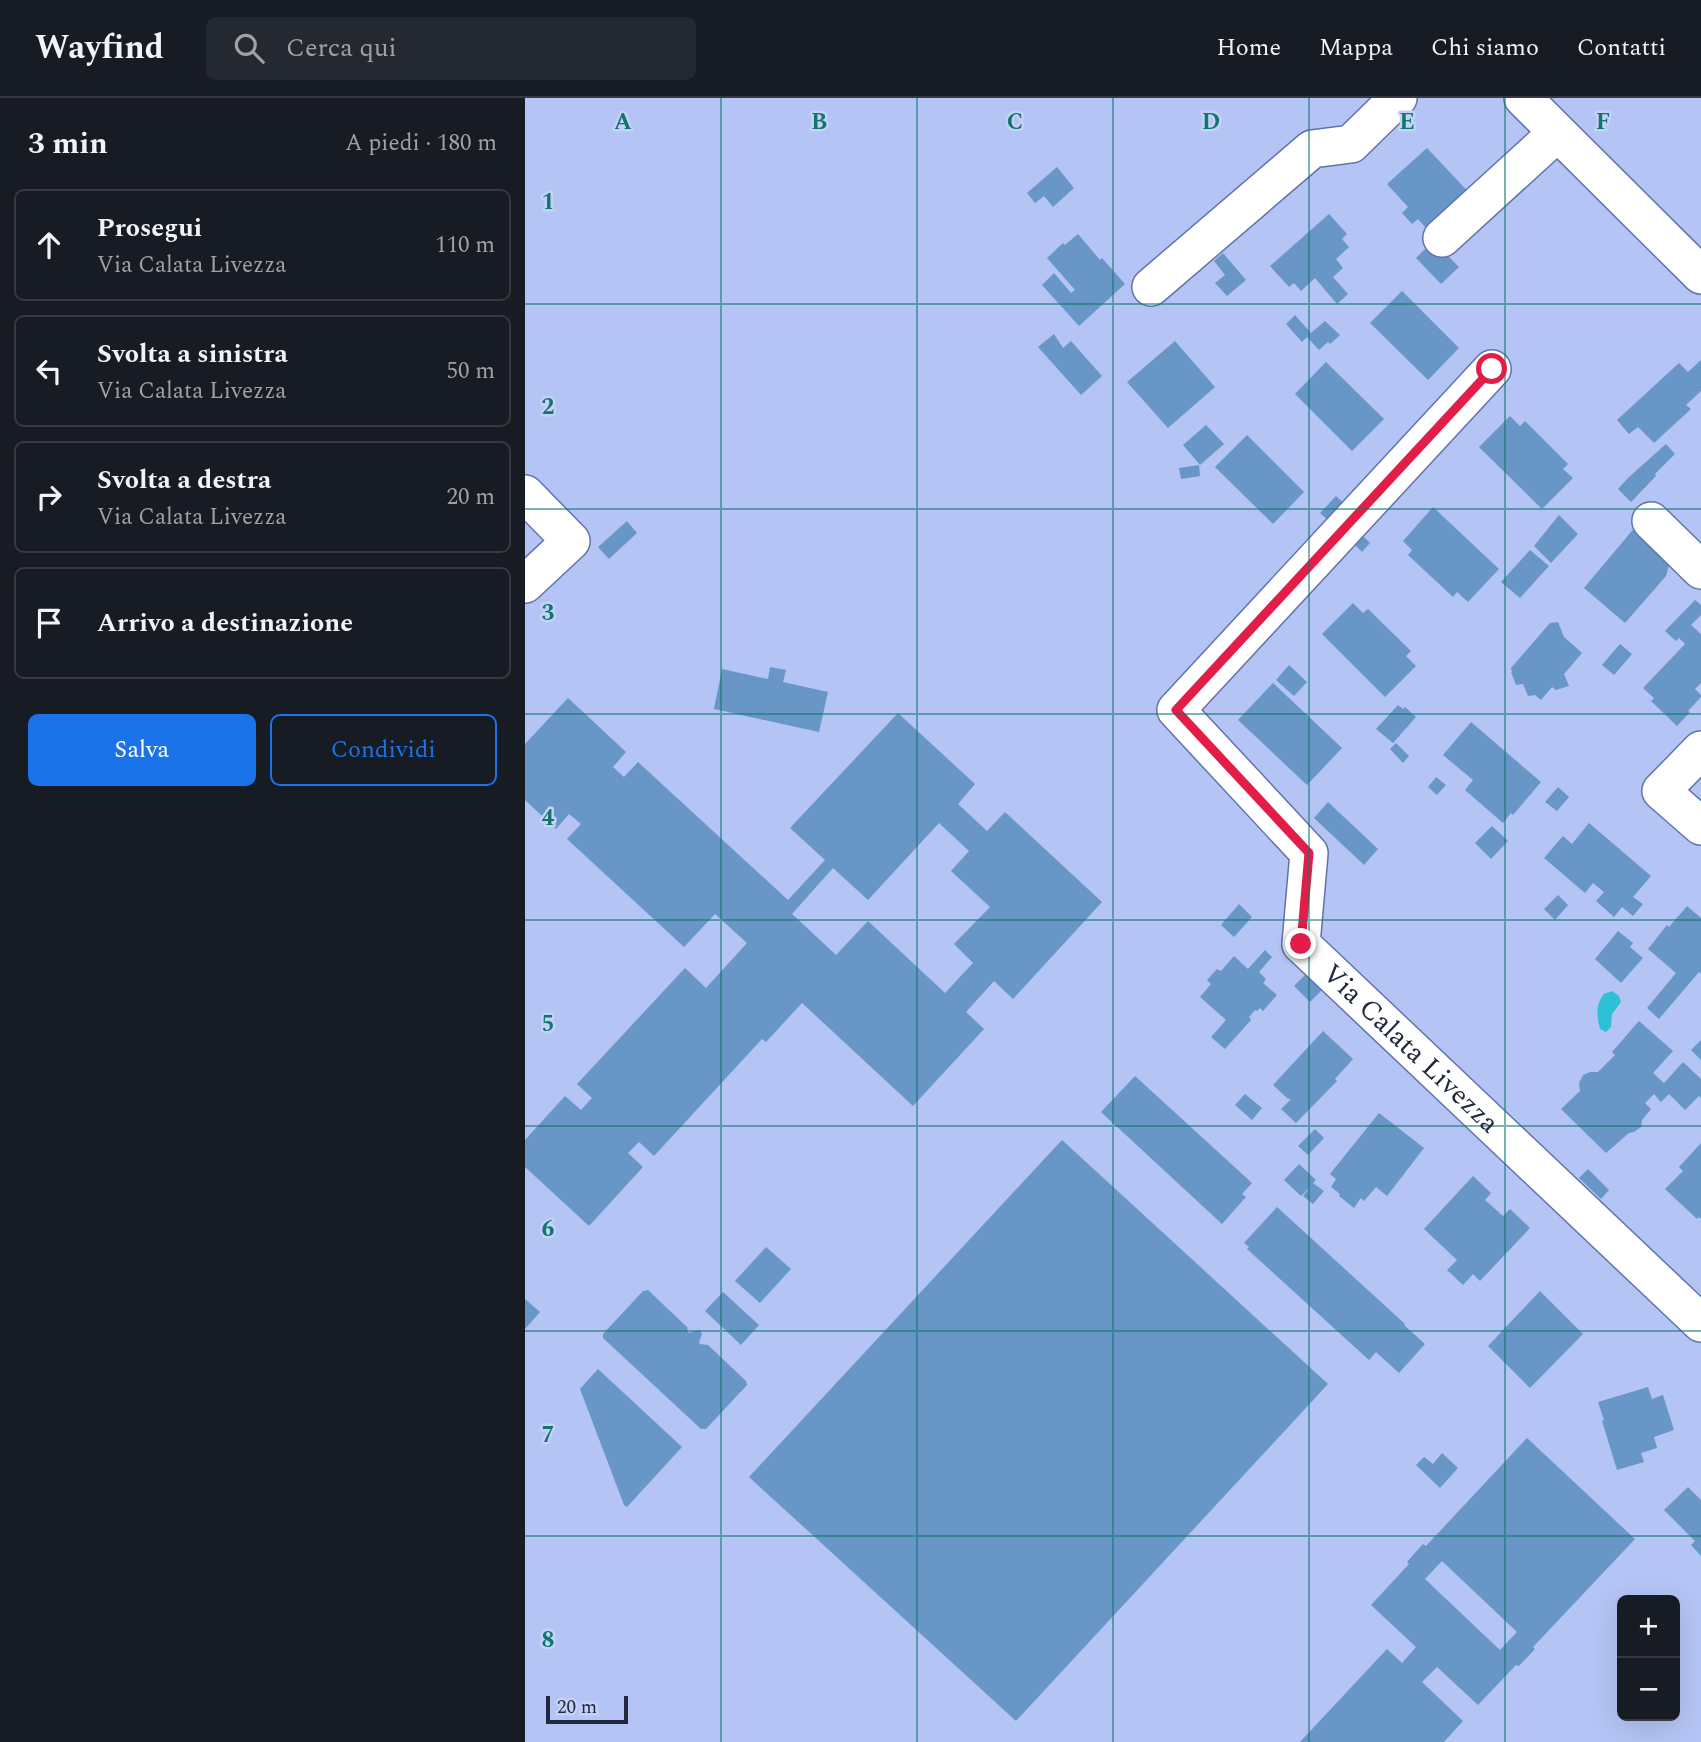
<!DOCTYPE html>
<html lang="it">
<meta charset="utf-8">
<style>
body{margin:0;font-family:Spectral,serif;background:#242831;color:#f1f3f6}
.controls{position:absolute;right:21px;bottom:21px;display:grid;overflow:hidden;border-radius:10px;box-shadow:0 7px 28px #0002}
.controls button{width:63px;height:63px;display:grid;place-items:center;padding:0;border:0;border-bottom:2px solid #363941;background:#171b24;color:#f1f3f6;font:35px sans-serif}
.scale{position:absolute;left:21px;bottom:18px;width:82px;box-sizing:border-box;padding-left:7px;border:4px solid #212840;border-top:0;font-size:19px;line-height:24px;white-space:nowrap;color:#212840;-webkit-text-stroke:5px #c5d1f7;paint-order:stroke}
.stop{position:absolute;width:21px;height:21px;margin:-16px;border:5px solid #e11d48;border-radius:50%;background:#fff}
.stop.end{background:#e11d48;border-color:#fff;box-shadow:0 2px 7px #0008}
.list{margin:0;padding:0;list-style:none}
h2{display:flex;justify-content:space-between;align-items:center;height:91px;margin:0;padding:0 28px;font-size:30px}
h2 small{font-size:23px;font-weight:400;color:#9ea1a6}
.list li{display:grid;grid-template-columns:46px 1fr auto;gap:21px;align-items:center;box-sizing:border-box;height:112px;margin:0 14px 14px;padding:0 14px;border:2px solid #363941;border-radius:10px}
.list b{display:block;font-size:26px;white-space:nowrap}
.list p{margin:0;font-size:23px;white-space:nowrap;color:#9ea1a6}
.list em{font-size:23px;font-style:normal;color:#9ea1a6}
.actions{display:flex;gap:14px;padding:21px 28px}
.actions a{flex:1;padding:16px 0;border:2px solid #1a73e8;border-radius:10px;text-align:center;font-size:24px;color:#1a73e8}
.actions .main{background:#1a73e8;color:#fff}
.icon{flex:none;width:38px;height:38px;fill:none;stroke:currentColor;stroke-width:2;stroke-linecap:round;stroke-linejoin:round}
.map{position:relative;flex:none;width:1176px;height:1644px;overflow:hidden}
header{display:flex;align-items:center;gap:42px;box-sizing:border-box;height:98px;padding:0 35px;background:#171b24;border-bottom:2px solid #363941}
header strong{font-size:33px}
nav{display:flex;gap:38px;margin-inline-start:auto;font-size:24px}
.search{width:490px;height:63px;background:#242831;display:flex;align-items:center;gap:18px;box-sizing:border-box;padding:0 24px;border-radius:10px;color:#9ea1a6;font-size:26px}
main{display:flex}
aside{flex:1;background:#171b24}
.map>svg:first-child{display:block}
.water{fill:#2ec0d7}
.building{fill:#6796c7;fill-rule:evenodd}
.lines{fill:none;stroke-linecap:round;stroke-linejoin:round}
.minor-casing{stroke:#6273ab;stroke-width:40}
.minor{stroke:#fff;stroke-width:37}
.route{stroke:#e11d48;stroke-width:9}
.grid{fill:none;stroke:#0f766e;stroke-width:2;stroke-opacity:0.55}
.labels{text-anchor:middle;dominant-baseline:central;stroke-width:5;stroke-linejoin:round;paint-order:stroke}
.street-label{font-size:28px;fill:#212840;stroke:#c5d1f7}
.grid-label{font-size:23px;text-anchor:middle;font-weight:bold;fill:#0f766e;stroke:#c5d1f7;stroke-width:5;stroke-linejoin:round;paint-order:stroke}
</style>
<header>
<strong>Wayfind</strong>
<div class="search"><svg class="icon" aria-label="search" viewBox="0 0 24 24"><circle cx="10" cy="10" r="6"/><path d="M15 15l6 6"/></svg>Cerca qui</div>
<nav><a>Home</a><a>Mappa</a><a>Chi siamo</a><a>Contatti</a></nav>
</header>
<main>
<aside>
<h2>3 min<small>A piedi · 180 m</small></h2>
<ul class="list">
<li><svg class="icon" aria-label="ahead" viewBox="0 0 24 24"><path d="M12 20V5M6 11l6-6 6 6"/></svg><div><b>Prosegui</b><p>Via Calata Livezza</p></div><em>110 m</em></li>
<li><svg class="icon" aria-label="left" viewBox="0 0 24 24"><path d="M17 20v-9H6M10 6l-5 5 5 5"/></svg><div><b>Svolta a sinistra</b><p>Via Calata Livezza</p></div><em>50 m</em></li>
<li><svg class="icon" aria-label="right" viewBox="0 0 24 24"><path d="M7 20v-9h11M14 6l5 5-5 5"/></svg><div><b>Svolta a destra</b><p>Via Calata Livezza</p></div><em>20 m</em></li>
<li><svg class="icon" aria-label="arrive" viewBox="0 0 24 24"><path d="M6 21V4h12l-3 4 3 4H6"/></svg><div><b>Arrivo a destinazione</b></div></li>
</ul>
<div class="actions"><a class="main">Salva</a><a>Condividi</a></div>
</aside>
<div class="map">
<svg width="1176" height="1644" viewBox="0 0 1176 1644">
<rect width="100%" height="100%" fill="#b4c4f5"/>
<path class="water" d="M1087 893 1094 898 1096 904 1087 916 1086 929 1081 934 1075 931C1072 918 1070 907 1079 896Z"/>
<g class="building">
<path d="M902 50 950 101 908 138 893 121 887 126 877 115 883 109 862 86Z"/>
<path d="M532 69 549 90 528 109 519 98 510 105 502 95Z"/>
<path d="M804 116 822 136 817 141 824 149 811 161 818 170 808 179 823 196 812 206 790 180 776 193 769 185 764 189 745 168Z"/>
<path d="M553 136 575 162 577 160 600 186 554 228 517 187 529 175 546 195 550 192 522 160 538 145 540 147Z"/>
<path d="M908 143 934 169 916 186 891 160Z"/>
<path d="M698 155 721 182 702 198 690 185 700 177 689 163Z"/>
<path d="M877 193 934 250 903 282 845 225Z"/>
<path d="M770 217 786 235 800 223 815 237 805 246 803 244 794 252 782 239 777 244 761 226Z"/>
<path d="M529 236 538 250 546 243 577 278 556 297 513 249Z"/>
<path d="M650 243 690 289 643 330 602 284Z"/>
<path d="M1176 262V293L1161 307 1166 311 1129 345 1113 329 1104 336 1092 322 1154 265 1163 274Z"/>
<path d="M801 264 859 321 827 353 770 296Z"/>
<path d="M985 318 995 328 1000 323 1043 366 1038 371 1048 380 1017 411 954 349Z"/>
<path d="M681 327 699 346 675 367 658 347Z"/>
<path d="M722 337 779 394 748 426 690 369Z"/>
<path d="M1141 346 1150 356 1130 376 1131 378 1106 404 1093 391 1103 380Z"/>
<path d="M674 367 675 378 656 381 654 370Z"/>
<path d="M811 398 822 408 806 425 795 415Z"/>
<path d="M908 409 974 471 943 504 932 494 928 499 883 457 887 452 878 443Z"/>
<path d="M1034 417 1053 436 1026 465 1009 448Z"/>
<path d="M102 423 112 435 84 461 73 449Z"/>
<path d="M1111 428 1145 464 1141 478 1100 525 1059 490Z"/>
<path d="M837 437 845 445 837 454 829 446Z"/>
<path d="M1005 452 1024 468 995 500 976 484Z"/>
<path d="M1170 502 1176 507V517L1166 527 1176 536V585L1170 591 1176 597V599L1163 613 1165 614 1152 628 1126 603 1129 600 1118 590 1160 546 1154 540 1151 543 1140 533Z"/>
<path d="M828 505 838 515 843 511 886 553 881 558 891 568 860 599 797 536Z"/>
<path d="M1033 524 1039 539 1057 555 1039 576 1044 588 1031 592 1027 589 1016 602 1010 597 1003 598 998 586 991 587 986 574H987L986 570 1025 525Z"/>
<path d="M1095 546 1107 556 1089 577 1077 567Z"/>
<path d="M764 567 782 584 769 598 751 582Z"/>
<path d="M245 569 261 572 258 584 303 594 294 634 189 611 197 571 243 581Z"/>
<path d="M748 585 817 650 782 687 713 622Z"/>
<path d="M43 600 101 654 88 669 99 679 113 664 263 802 300 762 265 730 373 615 450 686 433 706 462 733 480 714 577 804 488 901 469 883 441 914 459 931 388 1008 277 905 241 944 237 941 129 1058 114 1044 103 1055 118 1069 64 1128 0 1069V1042L40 998 56 1012 67 1000 52 986 160 870 181 890 222 845 190 816 159 849 42 741 56 726 44 716 31 731 0 702V646ZM414 725 444 753 426 773 465 809 429 846 448 865 420 895 343 823 311 857 267 816 308 770 343 802Z"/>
<path d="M873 607 878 611 880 609 891 619 868 645 851 631Z"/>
<path d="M946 624 1016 684 988 717 986 715 978 725 940 692 948 682 918 657Z"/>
<path d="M871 645 884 658 878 665 865 651Z"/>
<path d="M911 679 921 687 912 697 903 689Z"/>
<path d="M1033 689 1044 699 1032 713 1020 704Z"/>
<path d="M803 704 853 751 839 767 789 720Z"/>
<path d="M1064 725 1126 778 1108 799 1118 806 1108 818 1097 809 1089 819 1071 803 1079 794 1068 785 1060 795 1019 760 1038 738 1047 746Z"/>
<path d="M967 728 983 743 966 761 950 745Z"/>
<path d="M1033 797 1043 807 1030 822 1019 811Z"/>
<path d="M714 806 727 819 709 839 696 827Z"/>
<path d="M1162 808 1176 820V876L1174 874 1134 921 1122 910 1151 875 1123 851 1142 827 1144 829Z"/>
<path d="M1093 833 1108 845 1105 849 1118 860 1096 885 1070 861Z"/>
<path d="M740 852 747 859 734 874 741 881 738 885 752 897 738 913 735 910 732 913 730 912 724 919 726 922 700 951 686 939 701 922 675 899 686 886 682 882 692 871 696 873 709 858 723 871Z"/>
<path d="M784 873 800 889 785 904 769 888Z"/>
<path d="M1114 923 1148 953 1128 975 1139 985 1158 964 1176 981V1000L1174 998 1160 1012 1144 996 1136 1004 1129 996 1120 1005 1126 1011 1117 1022 1116 1029 1109 1034 1104 1035 1081 1055 1036 1011 1055 993 1054 985 1058 977 1065 974H1073L1090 957 1087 954Z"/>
<path d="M798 933 828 961 810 981 812 983 771 1025 756 1011 766 1001H763L748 987Z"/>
<path d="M1176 942V962L1166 952Z"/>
<path d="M610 978 727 1085 717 1096 721 1099 697 1126 576 1014Z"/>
<path d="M720 996 737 1010 727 1022 710 1007Z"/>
<path d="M854 1015 899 1050 862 1098 851 1089 839 1103 836 1100 829 1110 814 1098 815 1096 806 1089 811 1081 805 1076Z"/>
<path d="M790 1031 799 1040 783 1057 773 1048Z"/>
<path d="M537 1042 803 1286 491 1623 224 1379Z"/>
<path d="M1176 1045V1121L1174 1119 1172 1121 1140 1091 1158 1073 1154 1069Z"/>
<path d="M774 1066 791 1082 788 1085 799 1093 788 1106 778 1098 786 1088 776 1098 759 1082Z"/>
<path d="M1063 1071 1084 1092 1076 1101 1054 1080Z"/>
<path d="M948 1078 966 1095 960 1102 978 1118 985 1111 1005 1130 955 1183 948 1176 938 1187 922 1172 932 1162 899 1131Z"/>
<path d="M752 1109 880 1226 879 1227 900 1246 874 1275 851 1254 844 1262 722 1151 724 1149 719 1145Z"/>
<path d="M241 1149 266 1171 235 1205 210 1183Z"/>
<path d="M123 1192 162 1229 163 1235 175 1232 177 1236 174 1244 175 1246 183 1247 221 1283 222 1287 181 1331H176L78 1240V1236L118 1193Z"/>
<path d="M1015 1193 1058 1236 1005 1290 963 1248Z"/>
<path d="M198 1194 234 1227 216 1247 180 1213Z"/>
<path d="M0 1201 15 1214 0 1231Z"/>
<path d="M73 1271 157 1349 102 1409 99 1407 55 1291Z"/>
<path d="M1123 1289 1127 1301 1138 1297 1149 1332 1129 1339 1132 1350 1116 1355 1119 1364 1092 1372 1077 1323 1079 1322 1073 1304Z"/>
<path d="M1002 1340 1110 1441 1008 1549 1010 1551 994 1568 991 1567 953 1607 912 1569 897 1584 938 1623 919 1644H775L862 1551 877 1565 891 1549 846 1507 884 1466 882 1464 898 1446 901 1448ZM917 1463 992 1534 975 1552 900 1481Z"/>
<path d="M917 1355 933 1370 915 1390 891 1367 899 1359 908 1366Z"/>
<path d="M1163 1389 1176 1402V1458L1166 1447 1170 1443 1139 1412Z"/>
</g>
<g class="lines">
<g class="minor-casing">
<g id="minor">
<path d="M998 0 1176 177"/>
<path d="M917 140 1032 35"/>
<path d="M626 189 787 51 826 46 873 0"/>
<path id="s1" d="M967 271 651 612 784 755 776 846 1176 1225"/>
<path d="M0 396 46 443 0 486"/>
<path d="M1126 423 1176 472"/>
<path d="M1176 652 1136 693 1176 728"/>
</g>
</g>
<use href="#minor" class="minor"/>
</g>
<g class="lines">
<path class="route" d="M776 846 784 755 651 612 967 271"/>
</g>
<path class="grid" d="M196 0V1644M392 0V1644M588 0V1644M784 0V1644M980 0V1644M0 206H1176M0 411H1176M0 616H1176M0 822H1176M0 1028H1176M0 1233H1176M0 1438H1176"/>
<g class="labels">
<g class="street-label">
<text stroke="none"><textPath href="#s1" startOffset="903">Via Calata Livezza</textPath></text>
</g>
</g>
<g class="grid-label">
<text x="98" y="31">A</text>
<text x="294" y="31">B</text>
<text x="490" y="31">C</text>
<text x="686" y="31">D</text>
<text x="882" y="31">E</text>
<text x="1078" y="31">F</text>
<text x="23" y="111">1</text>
<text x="23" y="316">2</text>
<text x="23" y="522">3</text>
<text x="23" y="727">4</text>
<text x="23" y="933">5</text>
<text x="23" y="1138">6</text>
<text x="23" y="1344">7</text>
<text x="23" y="1549">8</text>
</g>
</svg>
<div class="controls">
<button>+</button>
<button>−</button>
</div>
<div class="scale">20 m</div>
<div class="stop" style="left:967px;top:271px"></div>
<div class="stop end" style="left:776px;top:846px"></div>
</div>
</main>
